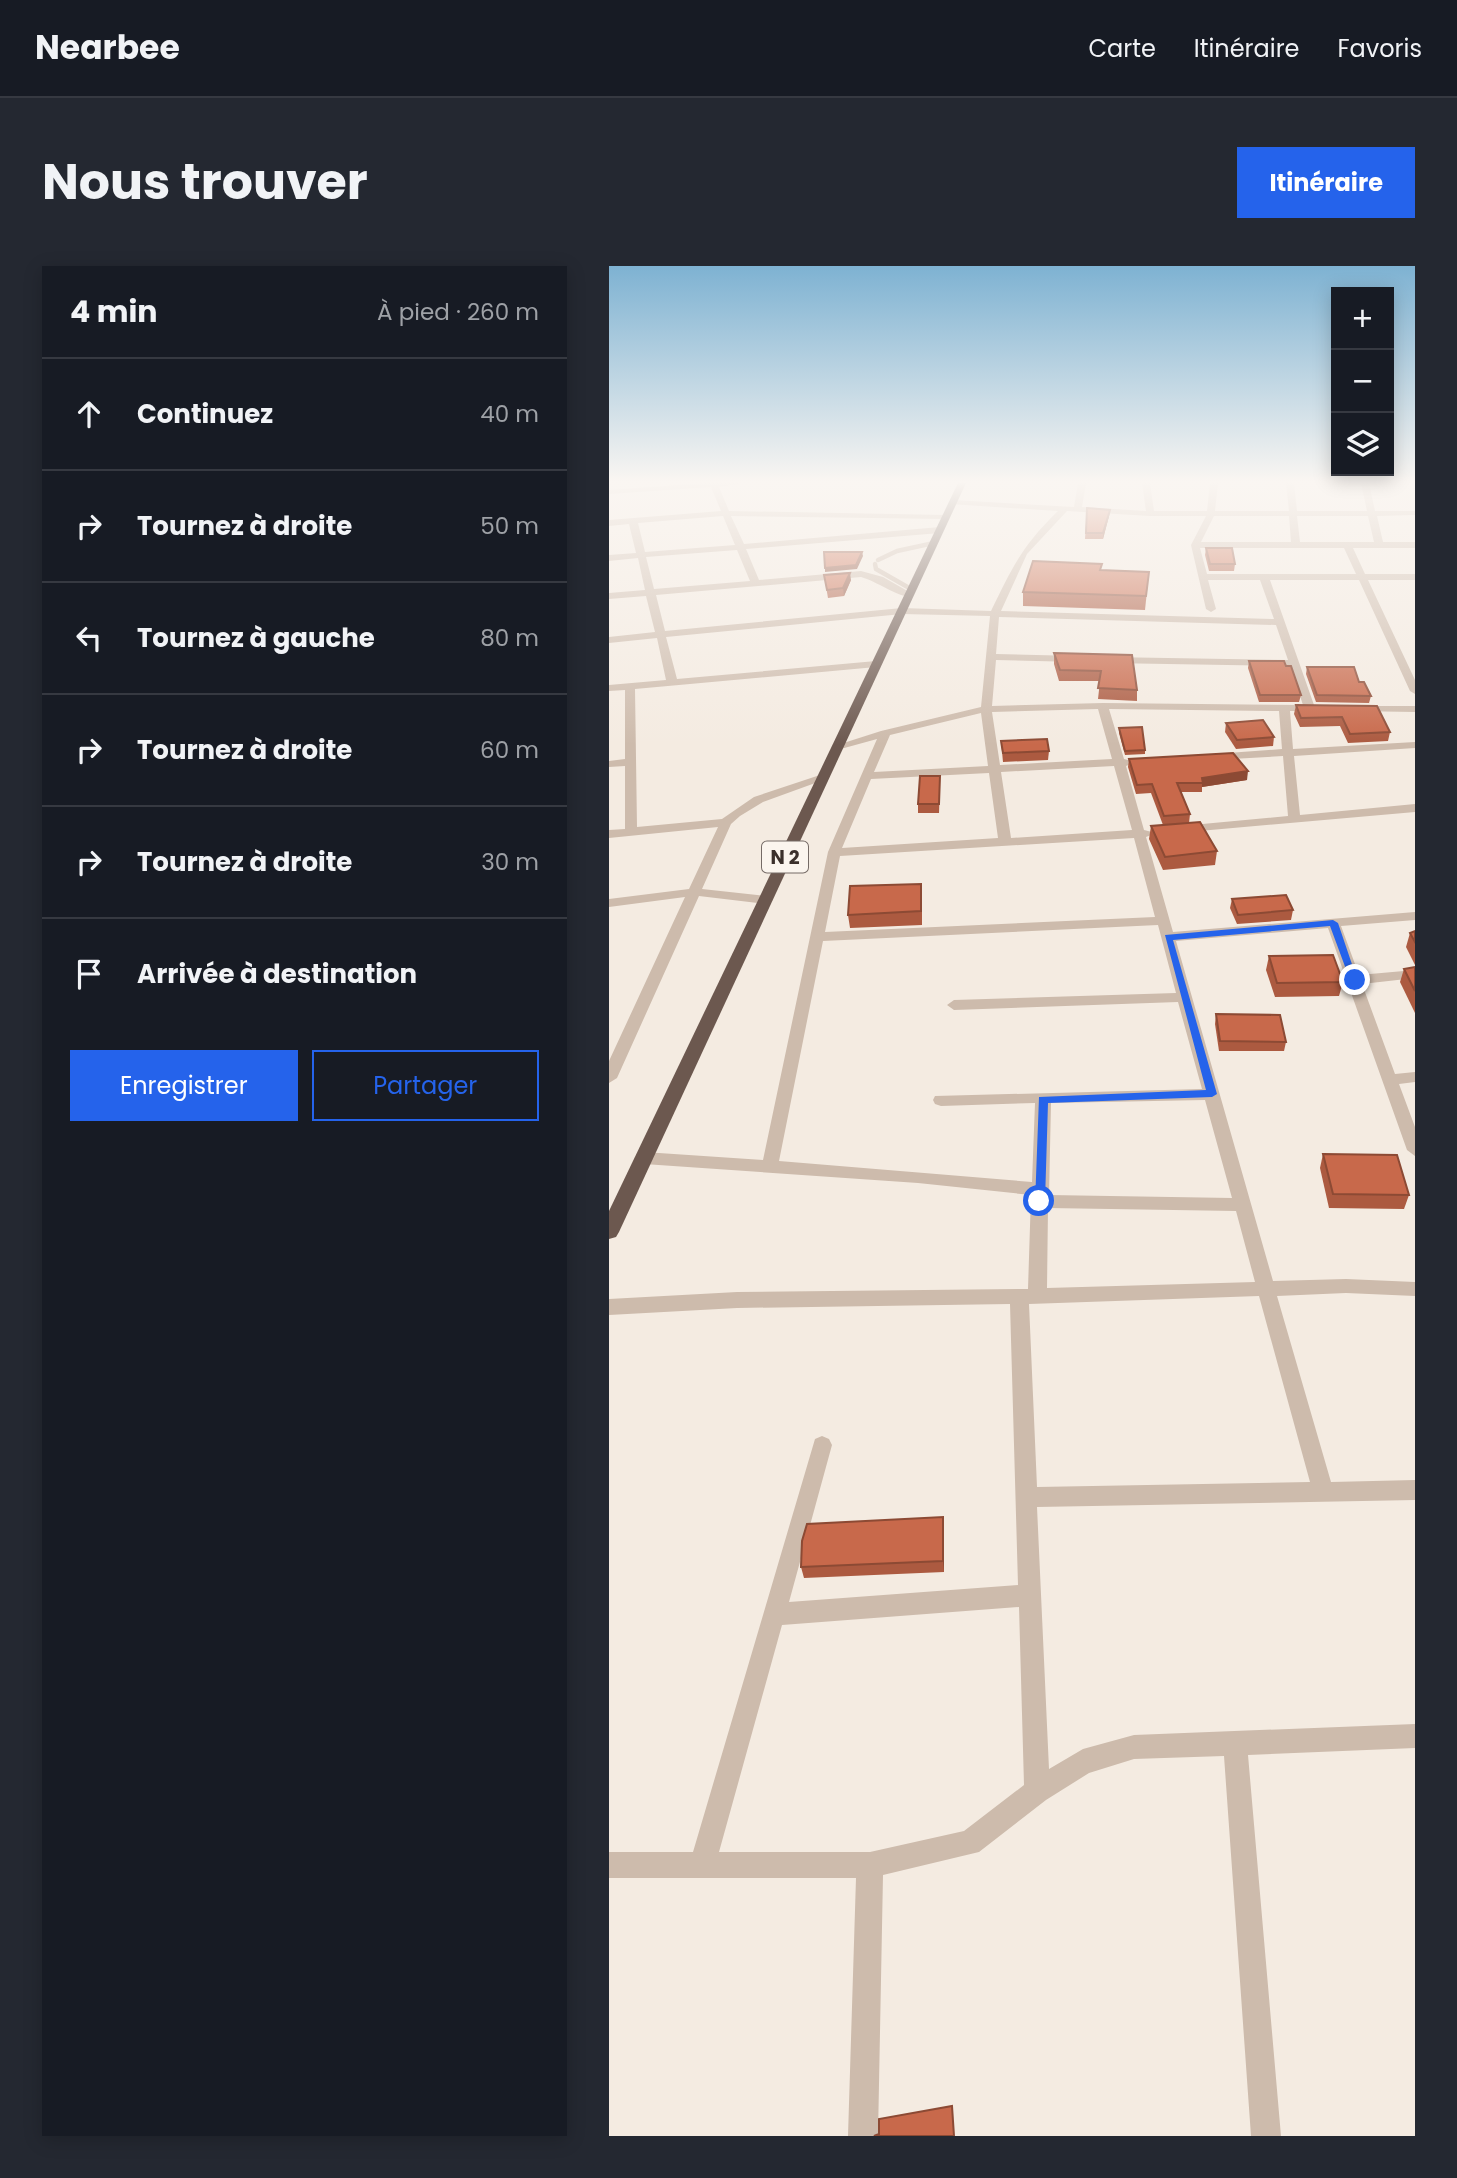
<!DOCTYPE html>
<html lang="fr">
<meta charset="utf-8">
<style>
body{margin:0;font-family:Poppins,sans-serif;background:#242831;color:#f1f3f6}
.controls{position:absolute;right:21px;top:21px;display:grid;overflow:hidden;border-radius:0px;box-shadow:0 4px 18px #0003}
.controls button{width:63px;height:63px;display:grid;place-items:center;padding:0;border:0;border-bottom:2px solid #363941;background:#171b24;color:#f1f3f6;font:35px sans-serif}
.stop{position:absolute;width:21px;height:21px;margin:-16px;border:5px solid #2563eb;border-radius:50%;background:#fff}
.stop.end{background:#2563eb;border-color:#fff;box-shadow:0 2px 7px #0008}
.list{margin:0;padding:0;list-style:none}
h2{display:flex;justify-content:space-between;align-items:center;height:91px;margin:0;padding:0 28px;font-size:30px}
h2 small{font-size:23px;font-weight:400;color:#9ea1a6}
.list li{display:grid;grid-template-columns:46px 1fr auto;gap:21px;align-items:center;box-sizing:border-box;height:112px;padding:0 28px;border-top:2px solid #363941}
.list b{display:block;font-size:26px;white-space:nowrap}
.list em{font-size:23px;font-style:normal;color:#9ea1a6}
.actions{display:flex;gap:14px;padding:21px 28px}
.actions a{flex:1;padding:16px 0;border:2px solid #2563eb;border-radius:0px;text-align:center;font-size:24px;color:#2563eb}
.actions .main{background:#2563eb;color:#fff}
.icon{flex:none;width:38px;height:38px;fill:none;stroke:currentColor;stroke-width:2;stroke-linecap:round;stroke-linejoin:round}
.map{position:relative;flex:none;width:806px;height:1870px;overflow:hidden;border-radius:0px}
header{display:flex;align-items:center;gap:42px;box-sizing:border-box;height:98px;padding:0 35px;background:#171b24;border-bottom:2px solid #363941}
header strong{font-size:33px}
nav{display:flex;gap:38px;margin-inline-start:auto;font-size:24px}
.intro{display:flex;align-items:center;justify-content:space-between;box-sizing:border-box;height:168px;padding:0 42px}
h1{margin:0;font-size:49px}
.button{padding:18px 32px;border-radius:0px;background:#2563eb;color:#fff;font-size:24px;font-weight:700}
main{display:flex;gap:42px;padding:0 42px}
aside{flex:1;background:#171b24;border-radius:0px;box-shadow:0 4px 18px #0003}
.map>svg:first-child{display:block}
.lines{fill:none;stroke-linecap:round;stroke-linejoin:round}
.service{stroke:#cdbbac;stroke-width:4.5}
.minor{fill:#cdbbac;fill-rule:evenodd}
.trunk{fill:#6c584f;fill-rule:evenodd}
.wall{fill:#ac5a40}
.shaded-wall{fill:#8c4a34}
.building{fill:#c8694b;stroke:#8c4a34;stroke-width:2}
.route{fill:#2563eb}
.labels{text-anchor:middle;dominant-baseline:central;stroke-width:6;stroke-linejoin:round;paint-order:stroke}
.shield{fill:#fbf5ee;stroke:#756b66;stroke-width:2}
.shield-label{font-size:19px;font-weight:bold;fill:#3b302b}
</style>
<header>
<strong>Nearbee</strong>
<nav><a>Carte</a><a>Itinéraire</a><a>Favoris</a></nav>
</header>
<div class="intro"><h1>Nous trouver</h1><a class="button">Itinéraire</a></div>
<main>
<aside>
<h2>4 min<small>À pied · 260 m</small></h2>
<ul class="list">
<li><svg class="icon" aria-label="ahead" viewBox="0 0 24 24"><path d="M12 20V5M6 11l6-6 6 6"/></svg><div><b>Continuez</b></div><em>40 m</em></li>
<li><svg class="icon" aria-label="right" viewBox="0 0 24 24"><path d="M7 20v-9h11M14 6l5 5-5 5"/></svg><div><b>Tournez à droite</b></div><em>50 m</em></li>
<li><svg class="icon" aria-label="left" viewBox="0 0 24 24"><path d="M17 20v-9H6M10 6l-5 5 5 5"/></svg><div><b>Tournez à gauche</b></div><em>80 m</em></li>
<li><svg class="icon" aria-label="right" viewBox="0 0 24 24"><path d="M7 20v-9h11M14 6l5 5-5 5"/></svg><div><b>Tournez à droite</b></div><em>60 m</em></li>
<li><svg class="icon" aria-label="right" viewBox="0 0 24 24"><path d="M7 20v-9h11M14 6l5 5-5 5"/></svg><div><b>Tournez à droite</b></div><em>30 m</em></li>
<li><svg class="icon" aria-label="arrive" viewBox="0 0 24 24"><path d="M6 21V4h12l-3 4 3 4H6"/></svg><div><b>Arrivée à destination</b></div></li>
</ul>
<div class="actions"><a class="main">Enregistrer</a><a>Partager</a></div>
</aside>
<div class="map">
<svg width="806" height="1870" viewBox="0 0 806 1870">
<rect width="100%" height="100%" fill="#f4ebe1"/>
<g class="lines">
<g class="service">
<path d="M269 294 288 285 325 277"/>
<path d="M266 298 267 303 302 323"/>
</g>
<g class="minor">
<path d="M97 217H134L110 221 120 245 337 249 341 251 337 253 122 250 135 278 331 261 335 264 331 267 137 283 150 314 252 305 274 311 302 327V331C289 331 267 315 252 311L47 329 56 365 293 342 382 345C404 300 413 280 449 245L341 238 344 234 465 241 469 217H477L473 241 537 245 533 217H541L545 245H598L601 217H609L606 245H680L677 217H685L688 245H758L752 217H760L766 245H806V249L768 250 774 276H806V282H744L756 308H806V314H759L806 414V428L801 425 750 314H661L705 439 713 442 708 445H681L684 483 806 476V482L685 490 691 549 806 538V546L568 567V561L572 560 679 550 674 490 605 494 599 491 605 488 673 483 670 445 500 443 515 493 527 496 517 500 535 564 547 567 537 571 564 666 806 646V654L732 660 750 709 806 704V712L753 718 786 808 806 806V816L790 818 806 861V890L798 884 719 662 567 675 664 1015 737 1013 806 1016V1030L737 1027 668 1030 722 1216 806 1214V1234L428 1241 440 1503 474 1483 525 1469 806 1458V1482L639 1489 672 1870H642L615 1490 525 1493 480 1507 437 1534 370 1586 274 1609 269 1870H239L247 1612H0V1586H84L206 1173 213 1170 220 1173 223 1179 180 1336 409 1319 401 1038 128 1042 0 1049V1033L128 1026 419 1023 422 929 309 917 35 898 27 892 35 886 154 894 219 586 268 473 228 484 222 481 272 465 372 441 381 350 293 348 57 371 68 413 267 395 272 398 267 401 26 423 28 561 113 553 145 531 214 508 220 512 154 536 131 550 122 558 93 623 157 630 164 634 157 638 90 630 8 812 0 817V795L76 631 0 641V633L80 623 109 561 0 572V564L16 563V500L0 501V495L16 493V424L0 425V419L57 414 48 372 0 377V371L46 366 37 330 0 333V327L36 324 29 292 0 295V289L27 287 20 258 0 260V254L112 245 102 221 0 228V224ZM458 245 541 250H597L582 279 597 343 602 346 607 343 599 314H651L665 353 392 345 418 288ZM114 250 126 279 36 286 29 257ZM605 250H680L682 276H592ZM688 250H759L765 276H691ZM591 282H735L747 308H598ZM128 284 141 315 45 323 37 291ZM390 351 667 359 679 394 499 391 494 394 499 397 681 400 694 439 494 437 383 440 387 394 468 396 473 393 468 390 387 388ZM489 443 503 493 391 499 383 446ZM372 447 379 500 265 506 281 469ZM505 500 523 564 402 572 392 506ZM380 507 389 572 233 582 262 513ZM525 572 546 651 216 666 231 590ZM549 659 567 727 345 734 338 739 345 744 569 736 593 823 326 830 324 834 326 838 332 840 426 837 423 916 170 895 214 675ZM596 834 623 932 440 929 442 837ZM439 942 627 945 646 1016 438 1022ZM650 1030 701 1216 428 1221 420 1038ZM410 1341 415 1519 355 1565 261 1586H110L173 1359Z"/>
<path d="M747 440H806V446L743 445 742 443Z"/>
</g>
<path class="trunk" d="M349 217H357L10 966 7 971 0 973V945Z"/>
</g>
<g class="wall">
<path d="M478 242 501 244 500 250 494 273H476Z"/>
<path d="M597 282 626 298 625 305H600L596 289Z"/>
<path d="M492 304 540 306 536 344 414 340V326Z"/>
<path d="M215 309 242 314 235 330 219 332Z"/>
<path d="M445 387 523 389 528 424V435L489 433 491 415H450L445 398Z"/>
<path d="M640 395 677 400 692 429 690 436H650L639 402Z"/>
<path d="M698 401 750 416 762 430 760 437 707 436 697 408Z"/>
<path d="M687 439 768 440 781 466 779 475 739 477 731 460 691 461 685 448Z"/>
<path d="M617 457 665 471 664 480 627 483 616 466Z"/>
<path d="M510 462 536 484V488L516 489 510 467Z"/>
<path d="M392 475 440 485 439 494 394 496Z"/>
<path d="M520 493 638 514 593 521V526H572L581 548 580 557 608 585 606 599 554 604 540 573 542 560 554 559 542 527 527 528 519 501Z"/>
<path d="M331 519 330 547H309V538Z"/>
<path d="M313 632V659L241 662 239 649Z"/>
<path d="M623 633 684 644 682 654 628 658 621 642Z"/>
<path d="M806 665V699L797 681 801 667Z"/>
<path d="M660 690 734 716 730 730 666 731 657 704Z"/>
<path d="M806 701V747L791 716 795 703Z"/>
<path d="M607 748 677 776 675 785H610L606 758Z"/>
<path d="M714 888 800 929 795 943 720 942 711 902Z"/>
<path d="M335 1263V1306L195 1312 192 1301Z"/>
</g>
<g class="shaded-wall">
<path d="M501 244 500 250 494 273V267Z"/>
<path d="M253 286 254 290 248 303 216 306V302Z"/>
<path d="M241 307 242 314 235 330 234 322Z"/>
<path d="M639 505 638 514 593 521V512Z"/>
<path d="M334 1251 335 1263V1306L334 1295Z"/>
</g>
<g class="building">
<path d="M478 242 501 244 494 267H477Z"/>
<path d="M597 282H623L626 298H601Z"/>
<path d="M215 286H253L247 299 216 302Z"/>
<path d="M424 295 493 298 491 304 540 306 537 330 414 326Z"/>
<path d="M241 307 234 322 218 324 215 309Z"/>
<path d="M445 387 523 389 528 424 489 422 492 405 451 404Z"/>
<path d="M640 395H675L677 400H682L692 429H651Z"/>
<path d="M698 401H745L750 416H755L762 430 708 429Z"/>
<path d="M687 439 768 440 781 466 741 468 733 451 692 452Z"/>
<path d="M654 454 665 471 628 474 617 457Z"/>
<path d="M533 461 536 484 516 485 510 462Z"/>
<path d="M438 473 440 485 394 487 392 475Z"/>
<path d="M624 487 639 505 593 512 594 517H568L581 548 555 550 543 518 528 519 520 493Z"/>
<path d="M311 510H331L330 538H309Z"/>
<path d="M591 556 608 585 556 591 542 560Z"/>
<path d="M312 618V645L239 649 241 620Z"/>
<path d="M677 629 684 644 629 649 623 633Z"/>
<path d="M806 665V676L801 667Z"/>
<path d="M724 689 734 716 668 717 660 690Z"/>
<path d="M806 701V725L795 703Z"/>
<path d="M607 748 671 749 677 776 611 775Z"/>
<path d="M714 888 788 889 800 929 724 928Z"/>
<path d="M334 1251V1295L192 1301 193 1275 198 1258Z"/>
<path d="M343 1840 345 1870H265L270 1868V1853Z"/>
</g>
<linearGradient id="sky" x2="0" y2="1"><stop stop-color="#7eb2d2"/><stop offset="0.45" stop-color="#faf6f2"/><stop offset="1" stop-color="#faf6f2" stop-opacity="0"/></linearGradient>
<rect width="806" height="479" fill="url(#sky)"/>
<path class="route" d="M724 654 729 657 749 716 741 714 721 660 564 674 608 828 603 831 439 837 436 935 435 938H426L430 831 597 824 556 669Z"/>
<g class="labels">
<rect class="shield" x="153" y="575.5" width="46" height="31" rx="5"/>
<g class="shield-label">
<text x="176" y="591">N 2</text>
</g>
</g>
</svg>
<div class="controls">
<button>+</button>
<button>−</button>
<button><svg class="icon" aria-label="layers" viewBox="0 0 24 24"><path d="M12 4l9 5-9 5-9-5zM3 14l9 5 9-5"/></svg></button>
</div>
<div class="stop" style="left:430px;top:935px"></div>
<div class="stop end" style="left:746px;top:714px"></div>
</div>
</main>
